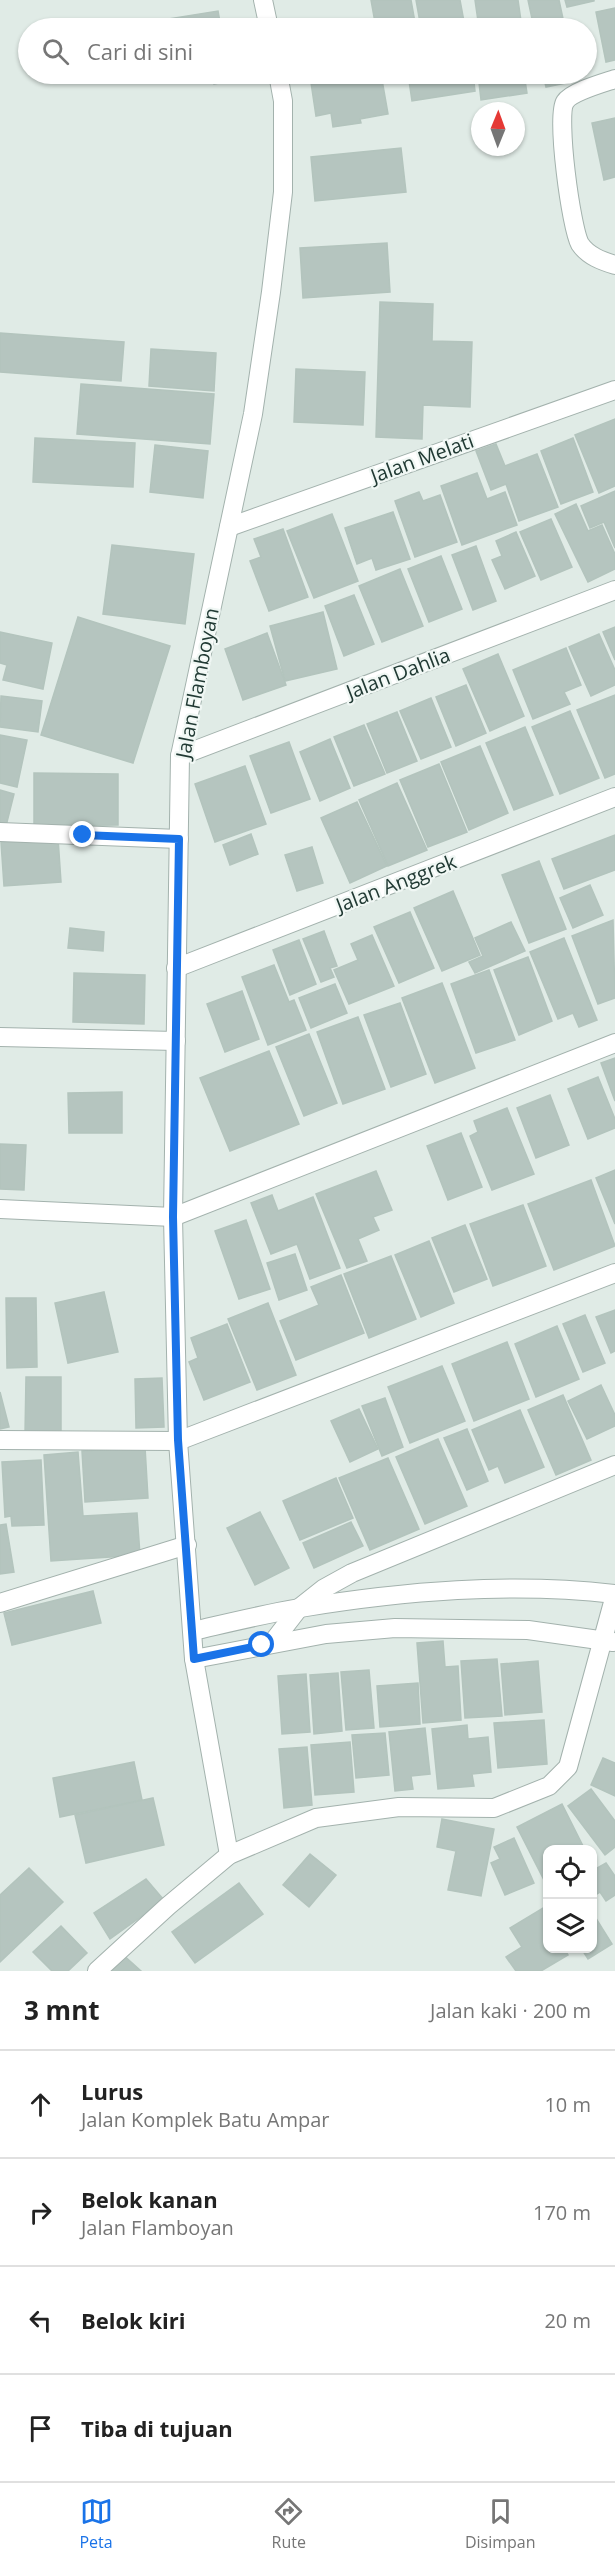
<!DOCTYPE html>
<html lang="id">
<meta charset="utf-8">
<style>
body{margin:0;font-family:"Open Sans",sans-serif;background:#f6f6f6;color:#222}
.controls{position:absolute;right:18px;bottom:18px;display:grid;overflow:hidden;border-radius:12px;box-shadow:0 2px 4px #0004}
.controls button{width:54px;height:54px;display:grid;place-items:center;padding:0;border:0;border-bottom:2px solid #e0e0e0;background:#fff;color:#222;font:30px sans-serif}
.compass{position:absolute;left:471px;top:102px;width:54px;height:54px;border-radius:50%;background:#fff;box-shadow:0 2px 4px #0004;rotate:1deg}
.stop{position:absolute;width:18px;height:18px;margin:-14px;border:4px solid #1a73e8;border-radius:50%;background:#fff}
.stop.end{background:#1a73e8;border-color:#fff;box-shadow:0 2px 6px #0008}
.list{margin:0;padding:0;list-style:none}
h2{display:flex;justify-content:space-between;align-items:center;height:78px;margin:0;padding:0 24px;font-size:26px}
h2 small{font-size:20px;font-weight:400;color:#767676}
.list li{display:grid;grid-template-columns:39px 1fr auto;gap:18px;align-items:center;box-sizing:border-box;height:108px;padding:0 24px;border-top:2px solid #e0e0e0}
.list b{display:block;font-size:22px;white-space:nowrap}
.list p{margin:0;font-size:20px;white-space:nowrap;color:#767676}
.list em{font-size:20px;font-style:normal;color:#767676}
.icon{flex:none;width:33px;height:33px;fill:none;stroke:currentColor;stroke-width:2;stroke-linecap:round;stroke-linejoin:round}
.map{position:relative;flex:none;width:615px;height:1971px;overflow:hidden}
.search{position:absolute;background:#fff;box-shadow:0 2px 4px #0004;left:18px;right:18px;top:18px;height:66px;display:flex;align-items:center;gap:15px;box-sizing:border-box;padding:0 21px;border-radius:33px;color:#767676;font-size:22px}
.sheet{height:510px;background:#fff}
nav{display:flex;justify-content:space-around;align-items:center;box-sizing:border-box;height:84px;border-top:2px solid #e0e0e0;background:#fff;font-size:16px;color:#767676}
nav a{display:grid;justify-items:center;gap:3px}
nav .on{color:#1a73e8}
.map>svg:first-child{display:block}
.building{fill:#b5c5bf;stroke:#b3c4bd;stroke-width:1.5}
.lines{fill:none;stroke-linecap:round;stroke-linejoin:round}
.minor-casing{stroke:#a3b2ad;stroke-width:20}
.minor{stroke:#fff;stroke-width:18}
.route{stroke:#1a73e8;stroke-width:8}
.labels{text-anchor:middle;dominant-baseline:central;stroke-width:4.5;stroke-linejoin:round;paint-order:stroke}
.street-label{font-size:20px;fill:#213a34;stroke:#f0f7f4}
</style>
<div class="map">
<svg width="615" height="1971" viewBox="0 0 615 1971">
<rect width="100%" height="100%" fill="#e0ebe6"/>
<g class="building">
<path d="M371 0H411L416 28H376Z"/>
<path d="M416 0H460L465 27 421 28Z"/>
<path d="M475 0H518L522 28H479Z"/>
<path d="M528 0H559L565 28H534Z"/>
<path d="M565 0H594V1L567 7Z"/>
<path d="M615 8V60L606 62 596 12Z"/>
<path d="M218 11 221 28H150L149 22Z"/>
<path d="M212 74H254V77L214 84Z"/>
<path d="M328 74H381L388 114 360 119 361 123 333 127 331 113 316 116 310 76Z"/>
<path d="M408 74H473L475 91 412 101Z"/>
<path d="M478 74H524L527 93 481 100Z"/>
<path d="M543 74H575L576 81 546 87Z"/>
<path d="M615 118V177L604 180 592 123Z"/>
<path d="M401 148 406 192 315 201 311 157Z"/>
<path d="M387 243 390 292 303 298 300 248Z"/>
<path d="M380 302 433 304 432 341 472 342 470 407 423 405 422 439 376 437Z"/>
<path d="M0 333 124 342 121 381 0 372Z"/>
<path d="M151 349 216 353 214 391 149 386Z"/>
<path d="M296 369 365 372 363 425 294 422Z"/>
<path d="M81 384 214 394 210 444 77 434Z"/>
<path d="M615 419V486L599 493 575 435Z"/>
<path d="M35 438 135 443 133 487 33 482Z"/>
<path d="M573 438 593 492 561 504 541 451Z"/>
<path d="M496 444 505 466 537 454 558 507 519 521 506 484 491 490 476 451Z"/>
<path d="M155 445 208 451 203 498 150 492Z"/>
<path d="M477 473 487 499 505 492 517 525 462 545 441 486Z"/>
<path d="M615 491V548L604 522 590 528 581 506Z"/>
<path d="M419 492 423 501 440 495 457 542 415 557 395 501Z"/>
<path d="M576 504 588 531 602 525 615 554V569L588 582 555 514Z"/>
<path d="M393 512 410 559 376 570 372 558 357 564 345 528Z"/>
<path d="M332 514 358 581 314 598 287 531Z"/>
<path d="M551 519 572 567 541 580 520 532Z"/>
<path d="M283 529 308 597 269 611 250 561 261 557 254 539Z"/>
<path d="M516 532 535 576 505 589 492 560 502 556 496 541Z"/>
<path d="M112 545 194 554 185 624 103 614Z"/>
<path d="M476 546 496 601 473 610 452 555Z"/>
<path d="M441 556 462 609 429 622 408 569Z"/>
<path d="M400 569 423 626 382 642 359 586Z"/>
<path d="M354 595 374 644 344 656 325 606Z"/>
<path d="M323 612 337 669 285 681 270 626Z"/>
<path d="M78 617 170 646 133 763 41 735Z"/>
<path d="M615 627V660L603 632Z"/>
<path d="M0 632 52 643 43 689 3 680 7 665 0 663Z"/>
<path d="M267 633 286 685 243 700 225 649Z"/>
<path d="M599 634 615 670V685L591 696 569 647Z"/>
<path d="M566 648 581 685 564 692 570 704 533 719 513 670Z"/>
<path d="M498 654 524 716 490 731 463 669Z"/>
<path d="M466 685 486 733 456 746 436 697Z"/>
<path d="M615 695V774L605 778 577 710Z"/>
<path d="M1 696 42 701 38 732 0 727Z"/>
<path d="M431 698 451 747 421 759 400 711Z"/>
<path d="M570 711 599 778 560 794 532 727Z"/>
<path d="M397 712 417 761 387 773 367 724Z"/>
<path d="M364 725 385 774 354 786 334 737Z"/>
<path d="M525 727 553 795 514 810 486 743Z"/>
<path d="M0 735 27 740 17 787 0 783Z"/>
<path d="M330 739 350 788 320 801 300 752Z"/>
<path d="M289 742 310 799 271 813 250 756Z"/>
<path d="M480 746 508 813 469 830 441 762Z"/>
<path d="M439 764 467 832 428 847 400 780Z"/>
<path d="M245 766 266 824 215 842 195 784Z"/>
<path d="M34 773 118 774V825L34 826Z"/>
<path d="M397 783 427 850 388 866 359 800Z"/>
<path d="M0 790 14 794 5 830 0 829Z"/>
<path d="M357 802 387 866 350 883 321 818Z"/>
<path d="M251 834 258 854 230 865 223 845Z"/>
<path d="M615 835V870L564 889 552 859Z"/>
<path d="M58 838 61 882 4 886 1 842Z"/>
<path d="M312 847 323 883 297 891 285 855Z"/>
<path d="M539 861 566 929 529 943 502 875Z"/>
<path d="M590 885 603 915 573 928 560 898Z"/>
<path d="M453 891 480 955 442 971 414 908Z"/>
<path d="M410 912 434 968 399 983 374 927Z"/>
<path d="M613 920 615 998 598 1004 572 936Z"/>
<path d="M511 922 525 951 475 973 469 962 483 956 475 938Z"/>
<path d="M70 928 104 932 103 951 68 948Z"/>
<path d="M324 931 337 966 330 968 334 977 321 982 303 939Z"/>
<path d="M372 935 394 986 349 1004 334 970 358 960 351 944Z"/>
<path d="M564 938 597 1020 579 1027 573 1013 558 1019 530 952Z"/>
<path d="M299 940 316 984 290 995 273 950Z"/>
<path d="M528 957 552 1021 519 1035 494 970Z"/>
<path d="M274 965 289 1002 294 1000 306 1030 268 1045 242 977Z"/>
<path d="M489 970 515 1040 476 1053 451 984Z"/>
<path d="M74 973 145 975 144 1024 73 1022Z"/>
<path d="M442 983 475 1068 435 1083 402 998Z"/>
<path d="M335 984 347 1013 311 1028 299 998Z"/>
<path d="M242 991 259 1039 225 1052 207 1004Z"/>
<path d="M400 1003 426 1074 391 1087 364 1015Z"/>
<path d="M358 1017 385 1089 343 1104 317 1032Z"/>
<path d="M309 1034 337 1103 304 1116 276 1047Z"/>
<path d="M269 1051 299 1124 230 1151 200 1078Z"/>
<path d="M615 1058V1101L601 1063Z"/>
<path d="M598 1077 615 1119V1128L588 1139 568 1089Z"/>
<path d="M122 1092V1133H69L68 1093Z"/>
<path d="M550 1095 569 1145 536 1158 517 1108Z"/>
<path d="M507 1108 534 1174 492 1190 470 1136 478 1132 474 1121Z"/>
<path d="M461 1133 482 1187 448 1200 427 1146Z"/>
<path d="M0 1144 26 1145 24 1190 0 1189Z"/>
<path d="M615 1170V1224L596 1178Z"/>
<path d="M376 1171 392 1210 373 1217 379 1230 358 1239 367 1261 347 1268 316 1194Z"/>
<path d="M591 1180 615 1246 554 1270 528 1204Z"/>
<path d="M272 1195 278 1211 313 1197 340 1268 310 1279 297 1244 271 1254 251 1203Z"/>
<path d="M523 1205 546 1266 493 1286 470 1224Z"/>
<path d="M246 1220 270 1289 239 1299 215 1231Z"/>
<path d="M465 1225 487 1279 454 1292 432 1238Z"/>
<path d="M429 1241 454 1303 421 1317 395 1255Z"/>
<path d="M295 1254 307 1290 279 1300 267 1263Z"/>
<path d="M391 1256 416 1319 369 1338 344 1274Z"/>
<path d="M341 1275 364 1333 296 1360 280 1321 319 1305 311 1287Z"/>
<path d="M104 1292 118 1352 68 1363 55 1303Z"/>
<path d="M6 1298H36L37 1367 7 1368Z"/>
<path d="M268 1303 296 1375 257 1390 228 1319Z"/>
<path d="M615 1310V1351L611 1353 596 1317Z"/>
<path d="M585 1315 605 1363 583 1372 563 1324Z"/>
<path d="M227 1324 250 1382 204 1400 189 1362 198 1358 191 1338Z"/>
<path d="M557 1326 579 1379 536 1397 515 1344Z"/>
<path d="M507 1342 529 1399 474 1421 452 1364Z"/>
<path d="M442 1366 465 1421 410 1443 388 1387Z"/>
<path d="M26 1377H61V1434H25Z"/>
<path d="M162 1378 164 1427 136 1428 135 1379Z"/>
<path d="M601 1385 615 1415V1426L587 1439 568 1401Z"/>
<path d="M0 1392 9 1427 0 1429Z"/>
<path d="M563 1395 591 1460 556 1475 528 1410Z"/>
<path d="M385 1398 403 1447 382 1456 362 1406Z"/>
<path d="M359 1409 378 1449 350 1462 331 1421Z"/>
<path d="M520 1410 544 1467 505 1483 498 1466 489 1470 472 1430Z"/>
<path d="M467 1429 488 1481 467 1490 444 1438Z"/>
<path d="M438 1439 467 1506 425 1524 396 1457Z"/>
<path d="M145 1447 148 1498 85 1502 82 1451Z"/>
<path d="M78 1452 83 1516 137 1513 140 1555 51 1561 44 1455Z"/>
<path d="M388 1458 419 1529 370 1550 339 1478Z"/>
<path d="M41 1460 44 1525 12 1526 11 1516 5 1517 2 1462Z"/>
<path d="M336 1478 353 1518 300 1540 283 1501Z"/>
<path d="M260 1512 289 1568 255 1585 227 1528Z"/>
<path d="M351 1522 363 1546 314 1568 303 1543Z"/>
<path d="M6 1524 14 1572 0 1574V1525Z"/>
<path d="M93 1591 101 1623 12 1645 4 1613Z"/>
<path d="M443 1641 445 1667 458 1666 461 1720 423 1723 417 1643Z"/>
<path d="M497 1659 502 1716 465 1718 461 1661Z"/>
<path d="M538 1661 542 1712 505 1715 501 1664Z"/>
<path d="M369 1670 374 1728 346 1730 341 1672Z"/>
<path d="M338 1673 342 1731 314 1734 310 1675Z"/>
<path d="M306 1674 310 1732 282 1734 278 1676Z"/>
<path d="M418 1683 420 1724 380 1727 377 1686Z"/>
<path d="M544 1720 547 1764 498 1768 494 1723Z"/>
<path d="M467 1725 468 1739 488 1737 491 1772 472 1774 474 1786 438 1789 432 1729Z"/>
<path d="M425 1728 430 1774 411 1776 413 1789 395 1791 389 1732Z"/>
<path d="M385 1733 389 1775 356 1778 352 1735Z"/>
<path d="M350 1742 354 1792 315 1795 311 1745Z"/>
<path d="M307 1747 312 1805 284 1808 279 1749Z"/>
<path d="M603 1758 615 1763V1796L591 1785Z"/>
<path d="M134 1762 142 1800 60 1817 53 1778Z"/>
<path d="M591 1789 615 1821V1847L605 1855 568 1806Z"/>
<path d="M153 1798 164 1845 86 1863 75 1815Z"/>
<path d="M562 1804 585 1850H548L547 1886 517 1827Z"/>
<path d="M442 1819 494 1829 481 1896 448 1890 456 1851 437 1847Z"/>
<path d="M514 1838 534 1883 505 1895 491 1863 500 1859 494 1847Z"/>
<path d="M310 1854 336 1875 309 1907 283 1885Z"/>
<path d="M606 1863 615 1876V1895L606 1901 600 1892 592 1897V1871Z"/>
<path d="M29 1868 63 1902 0 1962V1895Z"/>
<path d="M146 1879 164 1900 110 1939 94 1913Z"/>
<path d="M239 1883 263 1914 195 1963 172 1932Z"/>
<path d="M548 1905V1948H564L568 1955 541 1971H516L506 1957 522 1947 510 1928Z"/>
<path d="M592 1912 612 1944 588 1959 581 1948H592Z"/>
<path d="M61 1926 87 1953 68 1971H52L33 1952Z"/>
<path d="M121 1953 141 1971H104Z"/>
</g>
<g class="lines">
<g class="minor-casing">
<g id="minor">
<path d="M263 0 269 28"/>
<path d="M615 79C603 83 571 92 565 102 556 116 571 228 580 244 588 256 602 261 615 265"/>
<path d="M229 527 615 390"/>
<path d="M180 756 615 590"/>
<path d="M0 832 179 839"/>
<path d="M176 968 615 797"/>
<path d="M0 1037 176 1041"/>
<path d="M0 1209 173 1217 615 1043"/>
<path d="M0 1440 178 1441 615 1273"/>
<path d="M0 1603 187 1545"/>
<path d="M193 1631C228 1623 264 1614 300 1608 404 1591 510 1582 615 1594"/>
<path d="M272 1643 299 1608 323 1589 352 1573 615 1465"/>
<path d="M194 1659 326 1634 395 1628 528 1630 613 1642"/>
<path d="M229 1855 194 1659 178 1441 173 1217 180 756 253 414 271 292 283 192V101L278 74"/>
<path d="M97 1971 168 1906 229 1855 316 1818 399 1807 494 1808 549 1786 568 1767 615 1595"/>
</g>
</g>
<use href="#minor" class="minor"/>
</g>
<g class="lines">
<path class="route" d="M83 835 179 839 173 1217 178 1440 194 1659 262 1645"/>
</g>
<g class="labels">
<g class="street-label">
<text transform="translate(422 458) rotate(-20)">Jalan Melati</text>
<text transform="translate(398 673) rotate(-21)">Jalan Dahlia</text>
<text transform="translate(197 683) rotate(-79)">Jalan Flamboyan</text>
<text transform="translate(396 883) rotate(-21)">Jalan Anggrek</text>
</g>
</g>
</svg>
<div class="controls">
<button><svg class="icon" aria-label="locate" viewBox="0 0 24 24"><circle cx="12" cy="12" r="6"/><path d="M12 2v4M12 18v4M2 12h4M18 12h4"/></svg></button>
<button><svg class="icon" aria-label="layers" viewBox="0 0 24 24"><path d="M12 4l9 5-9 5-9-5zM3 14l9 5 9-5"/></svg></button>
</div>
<svg class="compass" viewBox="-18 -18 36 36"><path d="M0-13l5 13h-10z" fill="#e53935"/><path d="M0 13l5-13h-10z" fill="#767676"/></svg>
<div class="stop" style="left:262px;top:1645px"></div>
<div class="stop end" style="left:83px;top:835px"></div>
<div class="search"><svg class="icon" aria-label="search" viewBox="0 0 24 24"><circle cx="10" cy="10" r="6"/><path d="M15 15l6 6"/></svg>Cari di sini</div>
</div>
<section class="sheet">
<h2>3 mnt<small>Jalan kaki · 200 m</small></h2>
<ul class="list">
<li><svg class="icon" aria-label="ahead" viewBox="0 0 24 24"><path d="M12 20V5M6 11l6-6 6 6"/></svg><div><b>Lurus</b><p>Jalan Komplek Batu Ampar</p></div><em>10 m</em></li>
<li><svg class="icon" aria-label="right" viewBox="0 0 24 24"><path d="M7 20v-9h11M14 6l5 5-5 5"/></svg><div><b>Belok kanan</b><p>Jalan Flamboyan</p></div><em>170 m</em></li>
<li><svg class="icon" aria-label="left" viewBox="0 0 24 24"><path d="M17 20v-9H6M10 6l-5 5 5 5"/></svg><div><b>Belok kiri</b></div><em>20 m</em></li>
<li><svg class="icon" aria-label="arrive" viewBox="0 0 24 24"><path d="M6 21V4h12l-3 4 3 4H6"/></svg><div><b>Tiba di tujuan</b></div></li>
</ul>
</section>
<nav>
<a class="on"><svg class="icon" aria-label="map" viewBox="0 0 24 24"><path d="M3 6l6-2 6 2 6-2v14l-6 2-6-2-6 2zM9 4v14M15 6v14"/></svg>Peta</a>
<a><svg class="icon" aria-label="directions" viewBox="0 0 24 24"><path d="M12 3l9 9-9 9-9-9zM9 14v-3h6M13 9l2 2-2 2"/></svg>Rute</a>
<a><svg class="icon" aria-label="saved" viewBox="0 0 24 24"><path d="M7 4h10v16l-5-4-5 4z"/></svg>Disimpan</a>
</nav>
